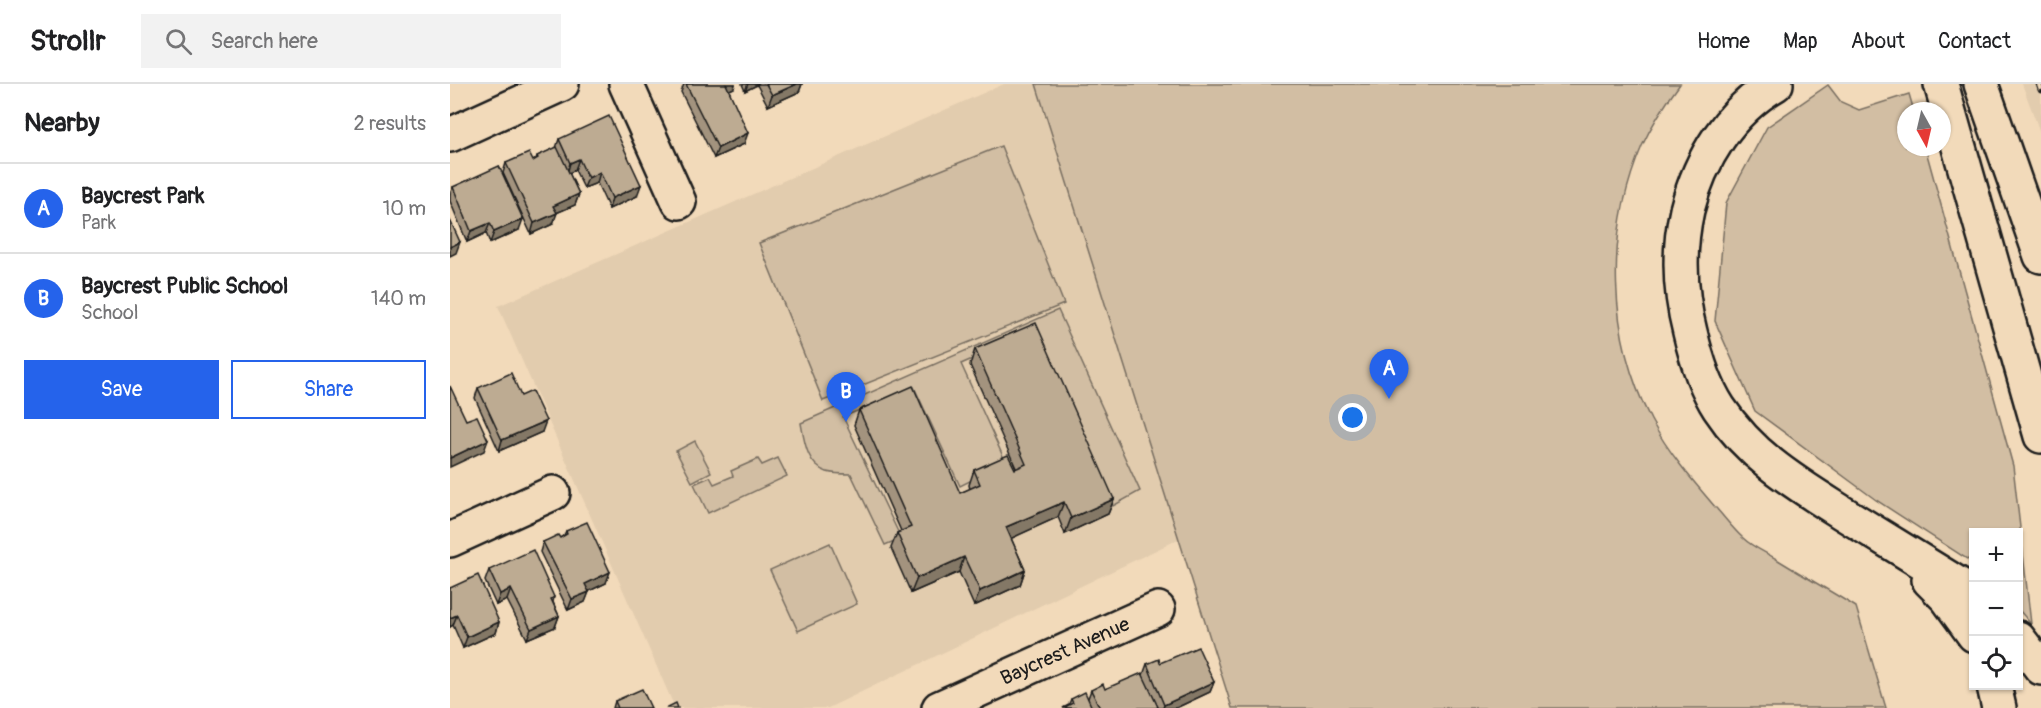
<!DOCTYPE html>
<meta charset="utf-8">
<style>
body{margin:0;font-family:Pangolin,sans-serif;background:#f2f2f2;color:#202124}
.controls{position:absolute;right:18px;bottom:18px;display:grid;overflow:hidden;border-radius:0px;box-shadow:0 2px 4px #0004}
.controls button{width:54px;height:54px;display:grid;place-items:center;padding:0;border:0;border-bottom:2px solid #e0e0e0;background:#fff;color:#202124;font:30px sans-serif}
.compass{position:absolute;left:1447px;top:18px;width:54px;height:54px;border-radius:50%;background:#fff;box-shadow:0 2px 4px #0004;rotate:172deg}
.you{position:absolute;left:903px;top:334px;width:21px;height:21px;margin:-15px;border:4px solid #fff;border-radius:50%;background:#1a73e8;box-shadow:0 0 0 9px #1a73e833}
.badge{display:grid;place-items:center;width:39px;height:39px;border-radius:50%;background:#2563eb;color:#fff;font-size:20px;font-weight:700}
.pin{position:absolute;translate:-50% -50px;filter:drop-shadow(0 2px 3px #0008)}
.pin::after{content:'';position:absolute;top:32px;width:21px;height:18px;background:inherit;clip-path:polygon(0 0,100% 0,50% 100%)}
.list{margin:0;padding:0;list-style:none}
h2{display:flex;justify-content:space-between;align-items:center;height:78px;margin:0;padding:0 24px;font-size:26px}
h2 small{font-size:20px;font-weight:400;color:#757577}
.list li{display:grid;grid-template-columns:39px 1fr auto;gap:18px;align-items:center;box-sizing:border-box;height:90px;padding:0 24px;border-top:2px solid #e0e0e0}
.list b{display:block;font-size:22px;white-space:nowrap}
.list p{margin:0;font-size:20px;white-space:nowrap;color:#757577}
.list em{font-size:20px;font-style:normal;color:#757577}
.actions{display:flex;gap:12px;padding:18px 24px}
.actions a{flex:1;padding:14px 0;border:2px solid #2563eb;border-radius:0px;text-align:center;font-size:21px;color:#2563eb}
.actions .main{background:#2563eb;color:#fff}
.icon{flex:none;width:33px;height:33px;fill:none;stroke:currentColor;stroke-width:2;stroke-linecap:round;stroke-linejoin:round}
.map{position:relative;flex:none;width:1591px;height:624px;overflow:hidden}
header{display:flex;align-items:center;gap:36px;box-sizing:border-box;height:84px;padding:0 30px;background:#fff;border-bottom:2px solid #e0e0e0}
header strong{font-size:28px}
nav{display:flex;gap:33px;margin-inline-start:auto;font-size:21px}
.search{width:420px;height:54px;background:#f2f2f2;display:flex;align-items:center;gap:15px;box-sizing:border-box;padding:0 21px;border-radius:0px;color:#757577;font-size:22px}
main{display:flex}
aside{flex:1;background:#fff}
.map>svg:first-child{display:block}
.built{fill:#e2ccae}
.green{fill:#d2bea3;stroke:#776d60;stroke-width:1.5}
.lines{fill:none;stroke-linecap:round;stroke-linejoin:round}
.minor-casing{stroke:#1c1c1c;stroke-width:38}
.highway-casing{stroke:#1c1c1c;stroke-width:38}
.minor{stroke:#f2daba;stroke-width:33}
.highway{stroke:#f2daba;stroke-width:33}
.rail-casing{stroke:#1c1c1c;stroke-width:7}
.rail{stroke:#f2daba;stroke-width:4.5;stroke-dasharray:14;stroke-linecap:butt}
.wall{fill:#a3937e;stroke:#1c1c1c;stroke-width:1.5}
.shaded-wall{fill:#847866;stroke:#1c1c1c;stroke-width:1.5}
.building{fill:#bdab92;stroke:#1c1c1c;stroke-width:1.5}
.labels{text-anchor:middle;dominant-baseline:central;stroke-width:5;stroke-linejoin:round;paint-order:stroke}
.street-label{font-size:20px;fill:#1c1c1c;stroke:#f2daba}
</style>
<header>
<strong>Strollr</strong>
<div class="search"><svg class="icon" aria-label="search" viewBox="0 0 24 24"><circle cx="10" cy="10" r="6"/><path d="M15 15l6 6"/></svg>Search here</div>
<nav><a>Home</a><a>Map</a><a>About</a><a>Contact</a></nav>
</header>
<main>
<aside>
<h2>Nearby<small>2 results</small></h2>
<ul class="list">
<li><span class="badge">A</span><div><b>Baycrest Park</b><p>Park</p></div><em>10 m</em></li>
<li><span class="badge">B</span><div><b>Baycrest Public School</b><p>School</p></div><em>140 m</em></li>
</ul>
<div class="actions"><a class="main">Save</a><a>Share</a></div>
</aside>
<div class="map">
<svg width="1591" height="624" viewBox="0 0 1591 624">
<rect width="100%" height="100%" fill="#f2daba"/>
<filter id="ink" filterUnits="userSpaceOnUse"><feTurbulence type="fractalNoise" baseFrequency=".0167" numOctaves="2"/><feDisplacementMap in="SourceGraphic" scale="12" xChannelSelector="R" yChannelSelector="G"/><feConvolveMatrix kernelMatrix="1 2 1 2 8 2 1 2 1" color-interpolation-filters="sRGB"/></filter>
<g filter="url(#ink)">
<g class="built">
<path d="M554 0H586L729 455 378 624H225L48 222Z"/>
<path d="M1572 0H1591V51Z"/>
</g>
<g class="green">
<path d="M586 0H1230C1215 20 1202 40 1192 62 1155 148 1158 253 1201 336 1218 368 1242 396 1266 424 1275 434 1283 445 1293 454 1302 463 1317 469 1328 476 1354 492 1380 507 1406 523L1436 624H782Z"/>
<path d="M1378 1 1391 18 1409 26 1459 10 1464 27H1456V63H1475L1563 382 1581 540 1569 526 1568 448H1524L1523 479 1426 416 1305 327 1265 237 1276 119 1317 43Z"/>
<path d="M551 62 614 220 373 317 309 159Z"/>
<path d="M608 226 690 407 663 422 588 246 511 280 556 379 510 402 464 303 393 333 451 454 435 461 401 390C394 390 384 390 377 388 357 382 354 356 351 339Z"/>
<path d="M245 357 261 388 242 398 226 367Z"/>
<path d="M328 374 337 392 258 429 244 400 260 393 264 400 283 392 281 387 308 375 312 381Z"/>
<path d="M380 459 407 520 348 547 320 486Z"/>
</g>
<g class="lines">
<g class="minor-casing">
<g id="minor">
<path d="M176 0 229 118"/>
<path d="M0 51 112 0"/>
<path d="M0 456 103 409"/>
<path d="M489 624 708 525"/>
</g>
</g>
<g class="highway-casing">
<g id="highway">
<path d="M1326 0C1279 27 1250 75 1237 126 1228 166 1230 209 1240 248 1246 274 1254 301 1269 324 1302 374 1347 400 1396 431 1433 454 1471 477 1508 500L1524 512"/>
<path d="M1491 0 1591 352"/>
<path d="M1531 0 1591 172"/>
<path d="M1479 496 1497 514 1524 551"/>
<path d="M1568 554 1591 584"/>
<path d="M1544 602 1549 624"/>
</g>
</g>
<use href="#minor" class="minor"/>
<use href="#highway" class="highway"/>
<g class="rail-casing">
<path id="rail" d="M1589 0 1591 6"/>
</g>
<use href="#rail" class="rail"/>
</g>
<g class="wall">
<path d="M234 0H285L284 4 279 6 294 60 264 74 231 8Z"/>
<path d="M292 0H352L349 8 318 22 307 1 295 7Z"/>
<path d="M109 55 187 112 159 125 147 99 134 104 125 86 119 89 129 110 125 121 106 129 103 140 81 150 53 89 56 79 83 77 86 75 87 72 106 64Z"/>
<path d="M3 103 69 146 40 159 36 149 17 158 0 117V110Z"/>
<path d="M525 265 664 415 658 430 615 450 608 433 561 454 575 486 570 501 524 522 509 488 461 509 441 464 447 449 451 447 404 341 409 326 510 409 520 405 519 401 524 386 566 384 520 281Z"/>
<path d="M28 304 71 312 92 348 49 367 25 314Z"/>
<path d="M116 447 156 499 139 507 135 518 118 526 90 468 93 458 110 454 114 451Z"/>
<path d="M39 486 104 513 103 518 109 532 105 543 77 555 57 516 46 521 35 497Z"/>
<path d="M0 504 49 538 46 549 13 564 3 541 0 543Z"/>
<path d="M710 579 764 598 760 608 726 624H613L618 622 621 615 638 614 641 606 655 605 693 591 697 580Z"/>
<path d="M165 617 201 624H163Z"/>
</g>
<g class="shaded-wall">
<path d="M275 0H285L284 4 271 10Z"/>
<path d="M298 0H308L307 1 295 7Z"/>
<path d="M347 0H352L349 8 318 22 322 11Z"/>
<path d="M298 49 294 60 264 74 268 64Z"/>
<path d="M129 75 125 86 117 90 120 79Z"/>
<path d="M150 88 147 99 134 104 138 94Z"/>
<path d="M191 101 187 112 159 125 162 114Z"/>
<path d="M129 110 125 121 99 132 103 122Z"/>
<path d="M107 129 103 140 81 150 84 139Z"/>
<path d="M73 135 69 146 40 159 44 148Z"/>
<path d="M40 139 36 149 17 158 21 147Z"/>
<path d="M10 158 6 169 0 172V163Z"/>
<path d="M96 337 92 348 49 367 52 356Z"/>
<path d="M38 356 34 367 0 383V374Z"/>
<path d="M664 415 658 430 615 450 621 434Z"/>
<path d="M614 418 608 433 551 459 556 443Z"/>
<path d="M514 473 509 488 461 509 467 494Z"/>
<path d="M575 486 570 501 524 522 530 507Z"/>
<path d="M160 488 156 499 131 511 135 500Z"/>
<path d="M61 505 57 516 46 521 50 510Z"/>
<path d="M139 508 135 518 118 526 122 515Z"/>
<path d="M7 531 3 541 0 543V534Z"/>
<path d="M109 532 105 543 77 555 81 545Z"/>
<path d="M49 538 46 549 13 564 17 553Z"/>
<path d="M764 598 760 608 726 624H713L714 621Z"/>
</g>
<g class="building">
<path d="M236 0H276L298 49 268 64Z"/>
<path d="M316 0H347L322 11Z"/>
<path d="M159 32 191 101 162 114 150 88 138 94 129 75 120 79 109 55Z"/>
<path d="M107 63 129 110 103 122 107 129 84 139 56 79 79 69 83 77 88 74 87 72Z"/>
<path d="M49 82 73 135 44 148 40 139 21 147 3 103Z"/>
<path d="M0 136 10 158 0 163Z"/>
<path d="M586 239 664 415 621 434 614 418 556 443 575 486 530 507 514 473 467 494 447 449 461 443 409 326 463 302 510 409 530 400 524 386 558 371 565 385 576 380 525 265Z"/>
<path d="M61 289 71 312 82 307 96 337 52 356 28 304Z"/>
<path d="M0 302 16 336 27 332 38 356 0 374Z"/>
<path d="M137 438 160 488 135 500 139 508 122 515 93 458 108 451 110 454 117 450 116 447Z"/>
<path d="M83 466 104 513 101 515 109 532 81 545 61 505 50 510 39 486Z"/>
<path d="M28 491 49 538 17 553 7 531 0 534V504Z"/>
<path d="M748 563 764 598 714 621 697 580 709 575 710 579Z"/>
<path d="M692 589 708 623 706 624H650L641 606 653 600 655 605Z"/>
<path d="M192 605 201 624H168L165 617Z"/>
<path d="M635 608 642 624H613L623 619 621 615Z"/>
<path d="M226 619 228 624H216Z"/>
</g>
</g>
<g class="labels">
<g class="street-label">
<text transform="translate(615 567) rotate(-24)">Baycrest Avenue</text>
</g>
</g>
</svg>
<div class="controls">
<button>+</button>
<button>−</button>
<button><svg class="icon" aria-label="locate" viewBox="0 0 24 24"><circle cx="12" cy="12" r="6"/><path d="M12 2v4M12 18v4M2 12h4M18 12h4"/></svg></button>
</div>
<svg class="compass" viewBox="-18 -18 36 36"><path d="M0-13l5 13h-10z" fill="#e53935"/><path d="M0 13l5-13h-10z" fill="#757577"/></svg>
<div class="you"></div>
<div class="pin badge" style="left:939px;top:315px">A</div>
<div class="pin badge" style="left:396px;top:338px">B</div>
</div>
</main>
